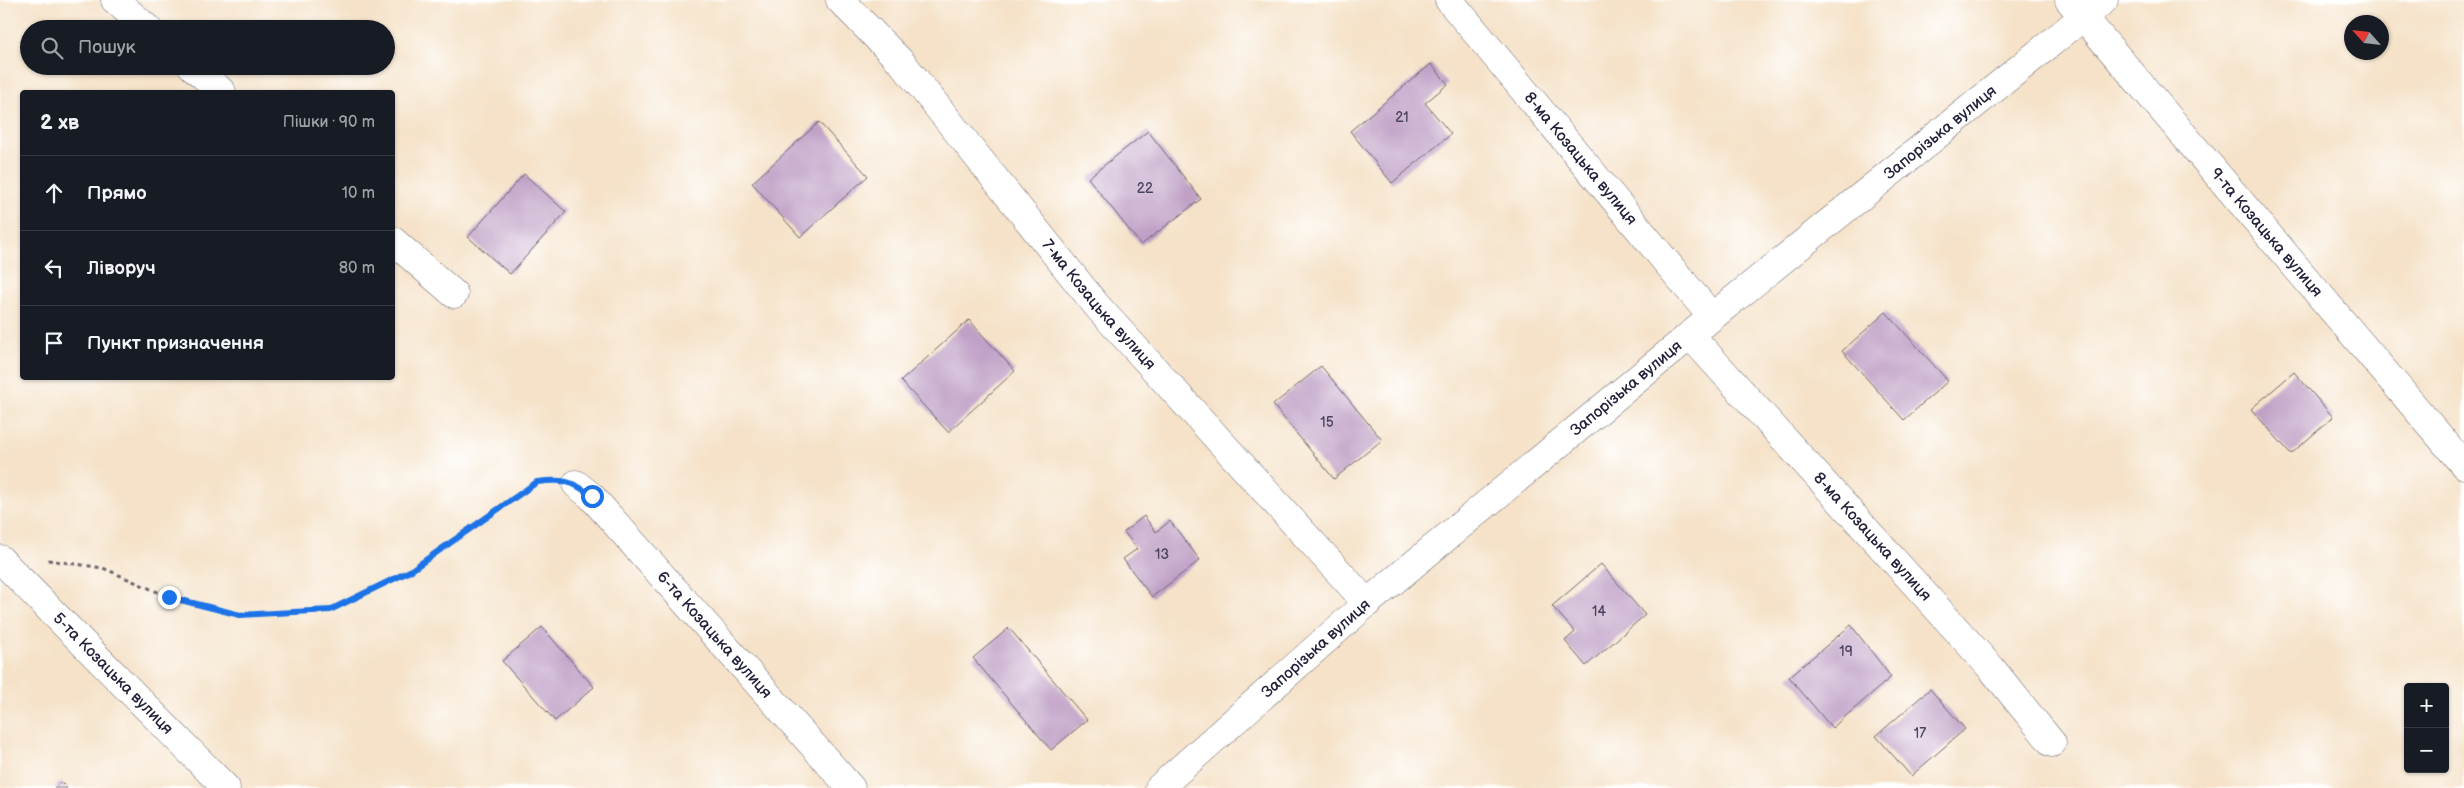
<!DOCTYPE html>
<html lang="uk">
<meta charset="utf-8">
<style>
body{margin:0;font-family:"Balsamiq Sans",sans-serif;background:#242831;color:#f1f3f6}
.controls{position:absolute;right:15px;bottom:15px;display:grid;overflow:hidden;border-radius:5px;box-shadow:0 1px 4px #0004}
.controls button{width:45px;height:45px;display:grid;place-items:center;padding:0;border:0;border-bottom:1px solid #363941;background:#171b24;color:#f1f3f6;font:25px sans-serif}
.compass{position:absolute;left:2344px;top:15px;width:45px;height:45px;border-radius:50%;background:#171b24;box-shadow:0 1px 4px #0004;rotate:297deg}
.stop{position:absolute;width:15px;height:15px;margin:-11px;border:4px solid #1a73e8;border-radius:50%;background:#fff}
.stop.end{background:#1a73e8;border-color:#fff;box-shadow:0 1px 5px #0008}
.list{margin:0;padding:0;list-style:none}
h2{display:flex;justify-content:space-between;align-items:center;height:65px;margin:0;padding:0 20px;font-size:21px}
h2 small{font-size:16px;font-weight:400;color:#9ea1a6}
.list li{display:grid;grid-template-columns:32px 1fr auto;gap:15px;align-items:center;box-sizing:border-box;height:75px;padding:0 20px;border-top:1px solid #363941}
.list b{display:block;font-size:19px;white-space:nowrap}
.list em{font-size:16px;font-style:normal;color:#9ea1a6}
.icon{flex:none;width:28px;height:28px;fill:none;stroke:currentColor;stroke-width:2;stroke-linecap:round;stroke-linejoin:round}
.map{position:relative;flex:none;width:2464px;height:788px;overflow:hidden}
.search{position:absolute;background:#171b24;box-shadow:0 1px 4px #0004;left:20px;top:20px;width:375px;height:55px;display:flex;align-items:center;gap:12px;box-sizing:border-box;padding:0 18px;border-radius:28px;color:#9ea1a6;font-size:19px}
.panel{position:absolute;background:#171b24;box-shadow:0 1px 4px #0004;left:20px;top:90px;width:375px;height:290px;border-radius:5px}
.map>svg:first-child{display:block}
.building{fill:#c0a0c6}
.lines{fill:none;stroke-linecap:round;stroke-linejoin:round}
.street-casing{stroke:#6c656c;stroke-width:29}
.path{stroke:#6c656c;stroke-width:3;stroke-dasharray:4 4;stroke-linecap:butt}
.street{stroke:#fff;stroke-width:28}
.route{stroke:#1a73e8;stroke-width:6}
.labels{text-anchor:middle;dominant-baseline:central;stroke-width:5;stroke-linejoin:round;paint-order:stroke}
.number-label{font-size:14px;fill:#4a425e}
.street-label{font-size:16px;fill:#22223b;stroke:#fff}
</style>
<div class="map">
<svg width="2464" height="788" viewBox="0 0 2464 788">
<rect width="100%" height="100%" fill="#fff"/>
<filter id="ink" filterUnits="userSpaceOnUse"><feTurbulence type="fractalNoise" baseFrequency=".02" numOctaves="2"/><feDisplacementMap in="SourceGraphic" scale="10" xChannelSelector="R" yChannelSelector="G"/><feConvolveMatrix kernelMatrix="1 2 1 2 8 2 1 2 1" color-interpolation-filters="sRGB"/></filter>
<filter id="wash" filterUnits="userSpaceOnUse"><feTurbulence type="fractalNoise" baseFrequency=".0096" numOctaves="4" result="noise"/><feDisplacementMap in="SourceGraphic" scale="20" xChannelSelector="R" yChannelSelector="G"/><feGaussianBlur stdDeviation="1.12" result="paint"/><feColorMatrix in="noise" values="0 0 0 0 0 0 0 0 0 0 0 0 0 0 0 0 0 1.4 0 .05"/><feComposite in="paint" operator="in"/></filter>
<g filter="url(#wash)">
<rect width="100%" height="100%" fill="#f5e2c8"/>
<g id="blocks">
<g class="building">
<path d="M1431 64 1448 84 1425 103 1451 134 1392 183 1350 131Z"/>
<path d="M819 122 868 176 800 237 752 183Z"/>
<path d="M1148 131 1201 199 1141 245 1088 178Z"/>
<path d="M524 174 566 212 510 274 468 237Z"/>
<path d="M1886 312 1948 381 1904 420 1842 351Z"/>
<path d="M969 320 1015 371 948 432 901 381Z"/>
<path d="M1321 366 1382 440 1334 479 1273 405Z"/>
<path d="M2294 372 2333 417 2291 454 2251 409Z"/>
<path d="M1144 516 1156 532 1170 521 1200 560 1152 597 1123 559 1137 549 1124 532Z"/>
<path d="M1601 564 1645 615 1586 666 1565 641 1575 632 1552 606Z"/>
<path d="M1851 625 1891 677 1832 728 1789 677Z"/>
<path d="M542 627 594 687 555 721 502 661Z"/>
<path d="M1009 628 1087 720 1051 750 973 658Z"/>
<path d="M1930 689 1965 729 1911 776 1876 736Z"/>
<path d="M61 782 67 788H54Z"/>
</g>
</g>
</g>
<g filter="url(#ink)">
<use href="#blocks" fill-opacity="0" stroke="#6c656c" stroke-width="1"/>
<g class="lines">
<g class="street-casing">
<g id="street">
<path d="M115 0 148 29"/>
<path id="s1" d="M840 0 903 64 1097 306 1367 603"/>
<path id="s2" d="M1449 0 1712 317"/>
<path id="s3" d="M2069 0 2464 465"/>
<path d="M192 66 222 92"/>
<path d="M392 240 454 294"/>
<path id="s4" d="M1690 335 1992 669 2052 743"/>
<path id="s5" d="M576 484 591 496 851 788"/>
<path id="s6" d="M0 559 226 788"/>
<path id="s7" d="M1159 788 1367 603 1712 317 2104 0"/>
</g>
</g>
<path class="path" d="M48 560 103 568 169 597 240 615 330 610 410 571 537 482 546 481"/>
<use href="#street" class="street"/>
</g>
</g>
<g class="lines" filter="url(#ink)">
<path class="route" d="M169 597 240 615 330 610 410 571 537 482C562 479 572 480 592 496"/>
</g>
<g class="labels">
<g class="number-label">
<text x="1402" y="117">21</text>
<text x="1145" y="188">22</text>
<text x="1327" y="422">15</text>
<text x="1162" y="554">13</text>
<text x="1599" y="611">14</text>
<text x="1846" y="651">19</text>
<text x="1920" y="733">17</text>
</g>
<g class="street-label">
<text stroke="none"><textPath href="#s7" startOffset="1020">Запорізька вулиця</textPath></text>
<text stroke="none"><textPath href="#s2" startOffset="206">8-ма Козацька вулиця</textPath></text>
<text stroke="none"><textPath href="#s3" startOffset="305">9-та Козацька вулиця</textPath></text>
<text stroke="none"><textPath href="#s1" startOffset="400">7-ма Козацька вулиця</textPath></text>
<text stroke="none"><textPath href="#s7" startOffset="615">Запорізька вулиця</textPath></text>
<text stroke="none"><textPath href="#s4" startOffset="272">8-ма Козацька вулиця</textPath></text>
<text stroke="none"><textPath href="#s5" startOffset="205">6-та Козацька вулиця</textPath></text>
<text stroke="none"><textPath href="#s7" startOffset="210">Запорізька вулиця</textPath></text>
<text stroke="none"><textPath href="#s6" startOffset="161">5-та Козацька вулиця</textPath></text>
</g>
</g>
</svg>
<div class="controls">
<button>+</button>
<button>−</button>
</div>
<svg class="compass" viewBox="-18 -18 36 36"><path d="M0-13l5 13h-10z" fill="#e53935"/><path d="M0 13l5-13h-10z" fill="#9ea1a6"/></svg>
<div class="stop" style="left:592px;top:496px"></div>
<div class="stop end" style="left:169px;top:597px"></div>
<div class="search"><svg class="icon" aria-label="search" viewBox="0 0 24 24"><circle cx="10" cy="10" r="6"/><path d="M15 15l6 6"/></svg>Пошук</div>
<section class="panel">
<h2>2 хв<small>Пішки · 90 m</small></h2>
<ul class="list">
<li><svg class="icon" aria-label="ahead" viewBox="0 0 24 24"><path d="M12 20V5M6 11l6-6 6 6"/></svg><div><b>Прямо</b></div><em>10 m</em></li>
<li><svg class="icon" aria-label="left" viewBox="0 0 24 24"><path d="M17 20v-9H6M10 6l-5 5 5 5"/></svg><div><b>Ліворуч</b></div><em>80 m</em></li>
<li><svg class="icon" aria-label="arrive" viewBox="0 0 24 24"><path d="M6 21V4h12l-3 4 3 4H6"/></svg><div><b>Пункт призначення</b></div></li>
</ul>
</section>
</div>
